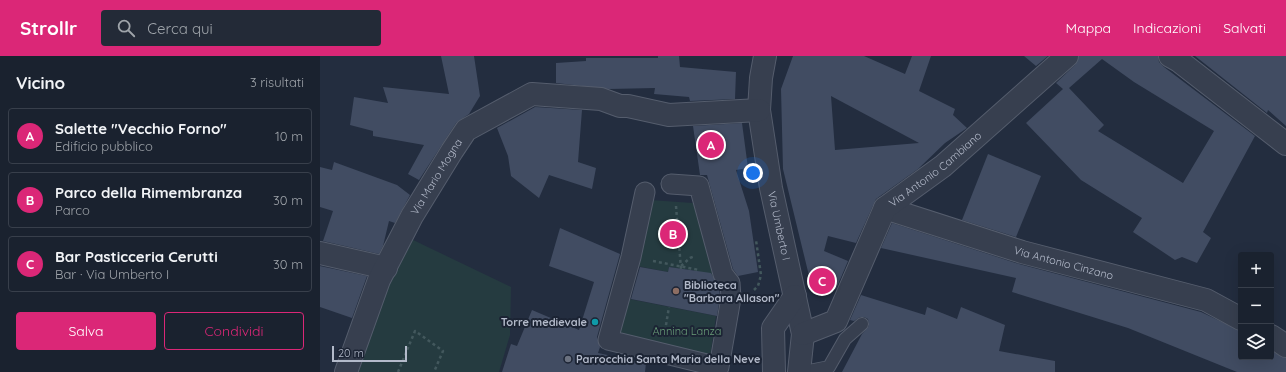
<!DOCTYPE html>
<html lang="it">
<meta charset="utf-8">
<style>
body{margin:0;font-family:Quicksand,sans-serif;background:#232a37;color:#f1f3f6}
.controls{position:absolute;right:12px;bottom:12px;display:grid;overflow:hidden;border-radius:4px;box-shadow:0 4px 16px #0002}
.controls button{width:36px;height:36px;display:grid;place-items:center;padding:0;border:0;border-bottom:1px solid #383f4b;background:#1a222f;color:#f1f3f6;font:20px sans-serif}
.scale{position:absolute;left:12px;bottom:10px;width:75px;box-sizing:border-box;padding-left:4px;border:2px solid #b3baca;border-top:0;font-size:11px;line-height:14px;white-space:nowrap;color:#b3baca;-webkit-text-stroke:3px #1c2434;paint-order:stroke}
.you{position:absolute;left:433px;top:117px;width:14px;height:14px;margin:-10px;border:3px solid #fff;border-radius:50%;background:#1a73e8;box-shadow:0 0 0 6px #1a73e833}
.badge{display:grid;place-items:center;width:26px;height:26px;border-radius:50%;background:#db2777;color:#fff;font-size:13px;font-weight:700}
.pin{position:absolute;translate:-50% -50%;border:2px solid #fff;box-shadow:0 1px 4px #0006}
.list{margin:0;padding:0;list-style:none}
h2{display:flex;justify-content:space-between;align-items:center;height:52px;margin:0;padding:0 16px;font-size:17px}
h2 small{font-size:13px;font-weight:400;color:#9fa4aa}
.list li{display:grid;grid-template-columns:26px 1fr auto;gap:12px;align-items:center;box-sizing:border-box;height:56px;margin:0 8px 8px;padding:0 8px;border:1px solid #383f4b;border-radius:4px}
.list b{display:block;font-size:15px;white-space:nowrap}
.list p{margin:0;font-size:13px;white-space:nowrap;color:#9fa4aa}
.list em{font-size:13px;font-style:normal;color:#9fa4aa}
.actions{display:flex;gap:8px;padding:12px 16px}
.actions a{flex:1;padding:9px 0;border:1px solid #db2777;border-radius:4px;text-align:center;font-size:14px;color:#db2777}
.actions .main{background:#db2777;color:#fff}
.icon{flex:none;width:22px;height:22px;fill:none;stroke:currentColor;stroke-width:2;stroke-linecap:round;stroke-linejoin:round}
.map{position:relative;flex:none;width:966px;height:316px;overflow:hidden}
header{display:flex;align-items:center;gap:24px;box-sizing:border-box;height:56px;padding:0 20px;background:#db2777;color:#fff}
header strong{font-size:19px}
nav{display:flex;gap:22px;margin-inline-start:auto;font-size:14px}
.search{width:280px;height:36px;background:#232a37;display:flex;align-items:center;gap:10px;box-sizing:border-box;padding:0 14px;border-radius:4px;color:#9fa4aa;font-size:15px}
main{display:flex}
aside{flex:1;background:#1a222f}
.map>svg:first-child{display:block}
.green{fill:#253b40}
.building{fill:#414c62;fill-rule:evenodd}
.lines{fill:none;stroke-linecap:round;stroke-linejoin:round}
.service-casing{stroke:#555d6d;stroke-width:14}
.pedestrian-casing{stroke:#555d6d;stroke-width:21}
.minor-casing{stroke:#555d6d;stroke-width:24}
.path{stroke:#43585d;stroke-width:2.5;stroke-dasharray:3 3;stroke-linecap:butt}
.service{stroke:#373f4f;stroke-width:12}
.pedestrian{stroke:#373f4f;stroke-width:19}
.minor{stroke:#373f4f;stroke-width:22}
.education-dot{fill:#8d6e63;stroke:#1c2434;stroke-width:1.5}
.culture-dot{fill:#0f9aa8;stroke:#1c2434;stroke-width:1.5}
.worship-dot{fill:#6b7280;stroke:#1c2434;stroke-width:1.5}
.labels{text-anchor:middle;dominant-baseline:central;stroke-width:4;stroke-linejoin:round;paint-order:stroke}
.street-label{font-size:11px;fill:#b3baca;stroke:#1c2434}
.poi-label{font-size:11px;font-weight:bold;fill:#b3baca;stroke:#1c2434;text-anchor:start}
.park-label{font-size:11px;fill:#699c78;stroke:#1c2434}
</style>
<header>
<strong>Strollr</strong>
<div class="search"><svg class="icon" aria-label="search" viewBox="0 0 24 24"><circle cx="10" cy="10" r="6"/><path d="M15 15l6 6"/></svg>Cerca qui</div>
<nav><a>Mappa</a><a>Indicazioni</a><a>Salvati</a></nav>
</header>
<main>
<aside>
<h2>Vicino<small>3 risultati</small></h2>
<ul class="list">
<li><span class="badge">A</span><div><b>Salette &quot;Vecchio Forno&quot;</b><p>Edificio pubblico</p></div><em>10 m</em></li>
<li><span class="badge">B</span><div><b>Parco della Rimembranza</b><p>Parco</p></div><em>30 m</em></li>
<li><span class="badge">C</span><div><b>Bar Pasticceria Cerutti</b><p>Bar · Via Umberto I</p></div><em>30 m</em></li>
</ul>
<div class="actions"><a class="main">Salva</a><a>Condividi</a></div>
</aside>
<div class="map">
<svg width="966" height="316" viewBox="0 0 966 316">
<rect width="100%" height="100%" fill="#232d3f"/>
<g class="green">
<path d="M330 144 373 147 399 215 408 228 377 223V215L349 211 348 216 312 209Z"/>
<path d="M89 182 191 231 190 279 179 316H36L78 206Z"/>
<path d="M304 242 396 260 390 301 296 281Z"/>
</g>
<g class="building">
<path d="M121 0H154L160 40 149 58 136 67 99 124 88 118 104 89 53 80V75L30 69 34 41 68 47 63 31 129 38Z"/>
<path d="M338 0H359L360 11 416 16 415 43 370 45 369 41 334 38 335 32 289 33 236 27V7L266 5V2H338Z"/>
<path d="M473 0H544L585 18 592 0H611L599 35 635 53 633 59 647 72 625 87 598 113 556 143 536 187 508 180 504 195 528 205 516 233 502 237 492 232 463 113 461 33ZM511 40 599 87 515 94Z"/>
<path d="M704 0H728L716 10Z"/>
<path d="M759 0H838L839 6 844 11 935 80 883 176 891 182 877 207 862 201 855 204 813 176 822 162 761 124 706 67 743 33 736 27 755 9ZM782 3 814 26 894 75 863 127 778 75 784 69 749 32Z"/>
<path d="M875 0H966V70L948 54 947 57Z"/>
<path d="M215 51 262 54 258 106 276 112 272 133 229 119 219 142 191 120 188 100 177 72Z"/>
<path d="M422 67 428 112 416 114 429 155 438 216 418 220 413 213 387 119H380L373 70Z"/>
<path d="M668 98 721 120 696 181 642 164Z"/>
<path d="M14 106 77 129 90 139 75 167 69 165 63 190 59 198 3 185 13 155 0 151V111L12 114Z"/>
<path d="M572 167 699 208 881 256 921 275V301H951V295L966 302V316H917L808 272 692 236 696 222 561 192Z"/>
<path d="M240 172 300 198 277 281 280 291 278 297 326 307 325 316H182L191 288 197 290 212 254 259 274 274 226 229 210Z"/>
<path d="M0 210 47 220 32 262 0 251Z"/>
<path d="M320 211 348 216 349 211 391 217 399 231 400 241 397 260 311 243Z"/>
<path d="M541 239 605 259 607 251 637 263 641 251 685 269 679 295 735 305V316H522L542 278 549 270 548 263 544 261H540L534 265 530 264Z"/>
</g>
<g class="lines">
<g class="service-casing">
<path id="service" d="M484 316 509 311 525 283 542 268"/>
</g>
<g class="pedestrian-casing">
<path id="pedestrian" d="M325 136 311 201 288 284 399 311 411 242 410 227 403 218 379 130 351 128"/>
</g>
<g class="minor-casing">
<g id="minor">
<path id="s1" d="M445 0 441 22 439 54 451 132 483 278 479 316"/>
<path d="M850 0 859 5 966 88"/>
<path id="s2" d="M565 152 702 196 886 244 921 263"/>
<path d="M0 197 66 212"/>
<path id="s3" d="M483 278 516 265 565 152 623 110 747 0"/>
<path d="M951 280 966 290"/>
<path id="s4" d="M26 316 59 224 92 160 132 95 146 74 212 38 281 43 300 50H308L349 59 439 54"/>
<path d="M454 316 453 272 475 240"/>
</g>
</g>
<g class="path">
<path d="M356 150 361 213"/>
<path d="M333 205 379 214"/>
<path d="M361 210 370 202 375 200"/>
<path d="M434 234 438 230 441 219 436 184"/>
<path d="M345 275 349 251"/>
<path d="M78 316 95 275 123 295 114 316"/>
</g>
<use href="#service" class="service"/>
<use href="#pedestrian" class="pedestrian"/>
<use href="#minor" class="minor"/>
</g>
<circle class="education-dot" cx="356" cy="235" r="4"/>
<circle class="culture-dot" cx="275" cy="266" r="4"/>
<circle class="worship-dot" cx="248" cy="303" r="4"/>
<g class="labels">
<g class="street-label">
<text stroke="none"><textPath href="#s3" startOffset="222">Via Antonio Cambiano</textPath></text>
<text stroke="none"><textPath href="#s4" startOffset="216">Via Mario Mogna</textPath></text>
<text stroke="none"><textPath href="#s1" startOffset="172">Via Umberto I</textPath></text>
<text stroke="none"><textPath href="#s2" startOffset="187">Via Antonio Cinzano</textPath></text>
</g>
<g class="poi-label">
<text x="364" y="229">Biblioteca<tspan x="364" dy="13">"Barbara Allason"</tspan></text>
<text x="267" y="266" text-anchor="end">Torre medievale</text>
<text x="256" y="303">Parrocchia Santa Maria della Neve</text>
</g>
<g class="park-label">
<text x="367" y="275">Annina Lanza</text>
</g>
</g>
</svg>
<div class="controls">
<button>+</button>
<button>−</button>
<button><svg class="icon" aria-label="layers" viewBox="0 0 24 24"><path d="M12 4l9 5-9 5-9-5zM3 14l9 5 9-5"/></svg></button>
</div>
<div class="scale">20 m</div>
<div class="you"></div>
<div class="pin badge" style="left:391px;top:89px">A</div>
<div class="pin badge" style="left:353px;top:178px">B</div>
<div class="pin badge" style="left:502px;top:225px">C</div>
</div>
</main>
